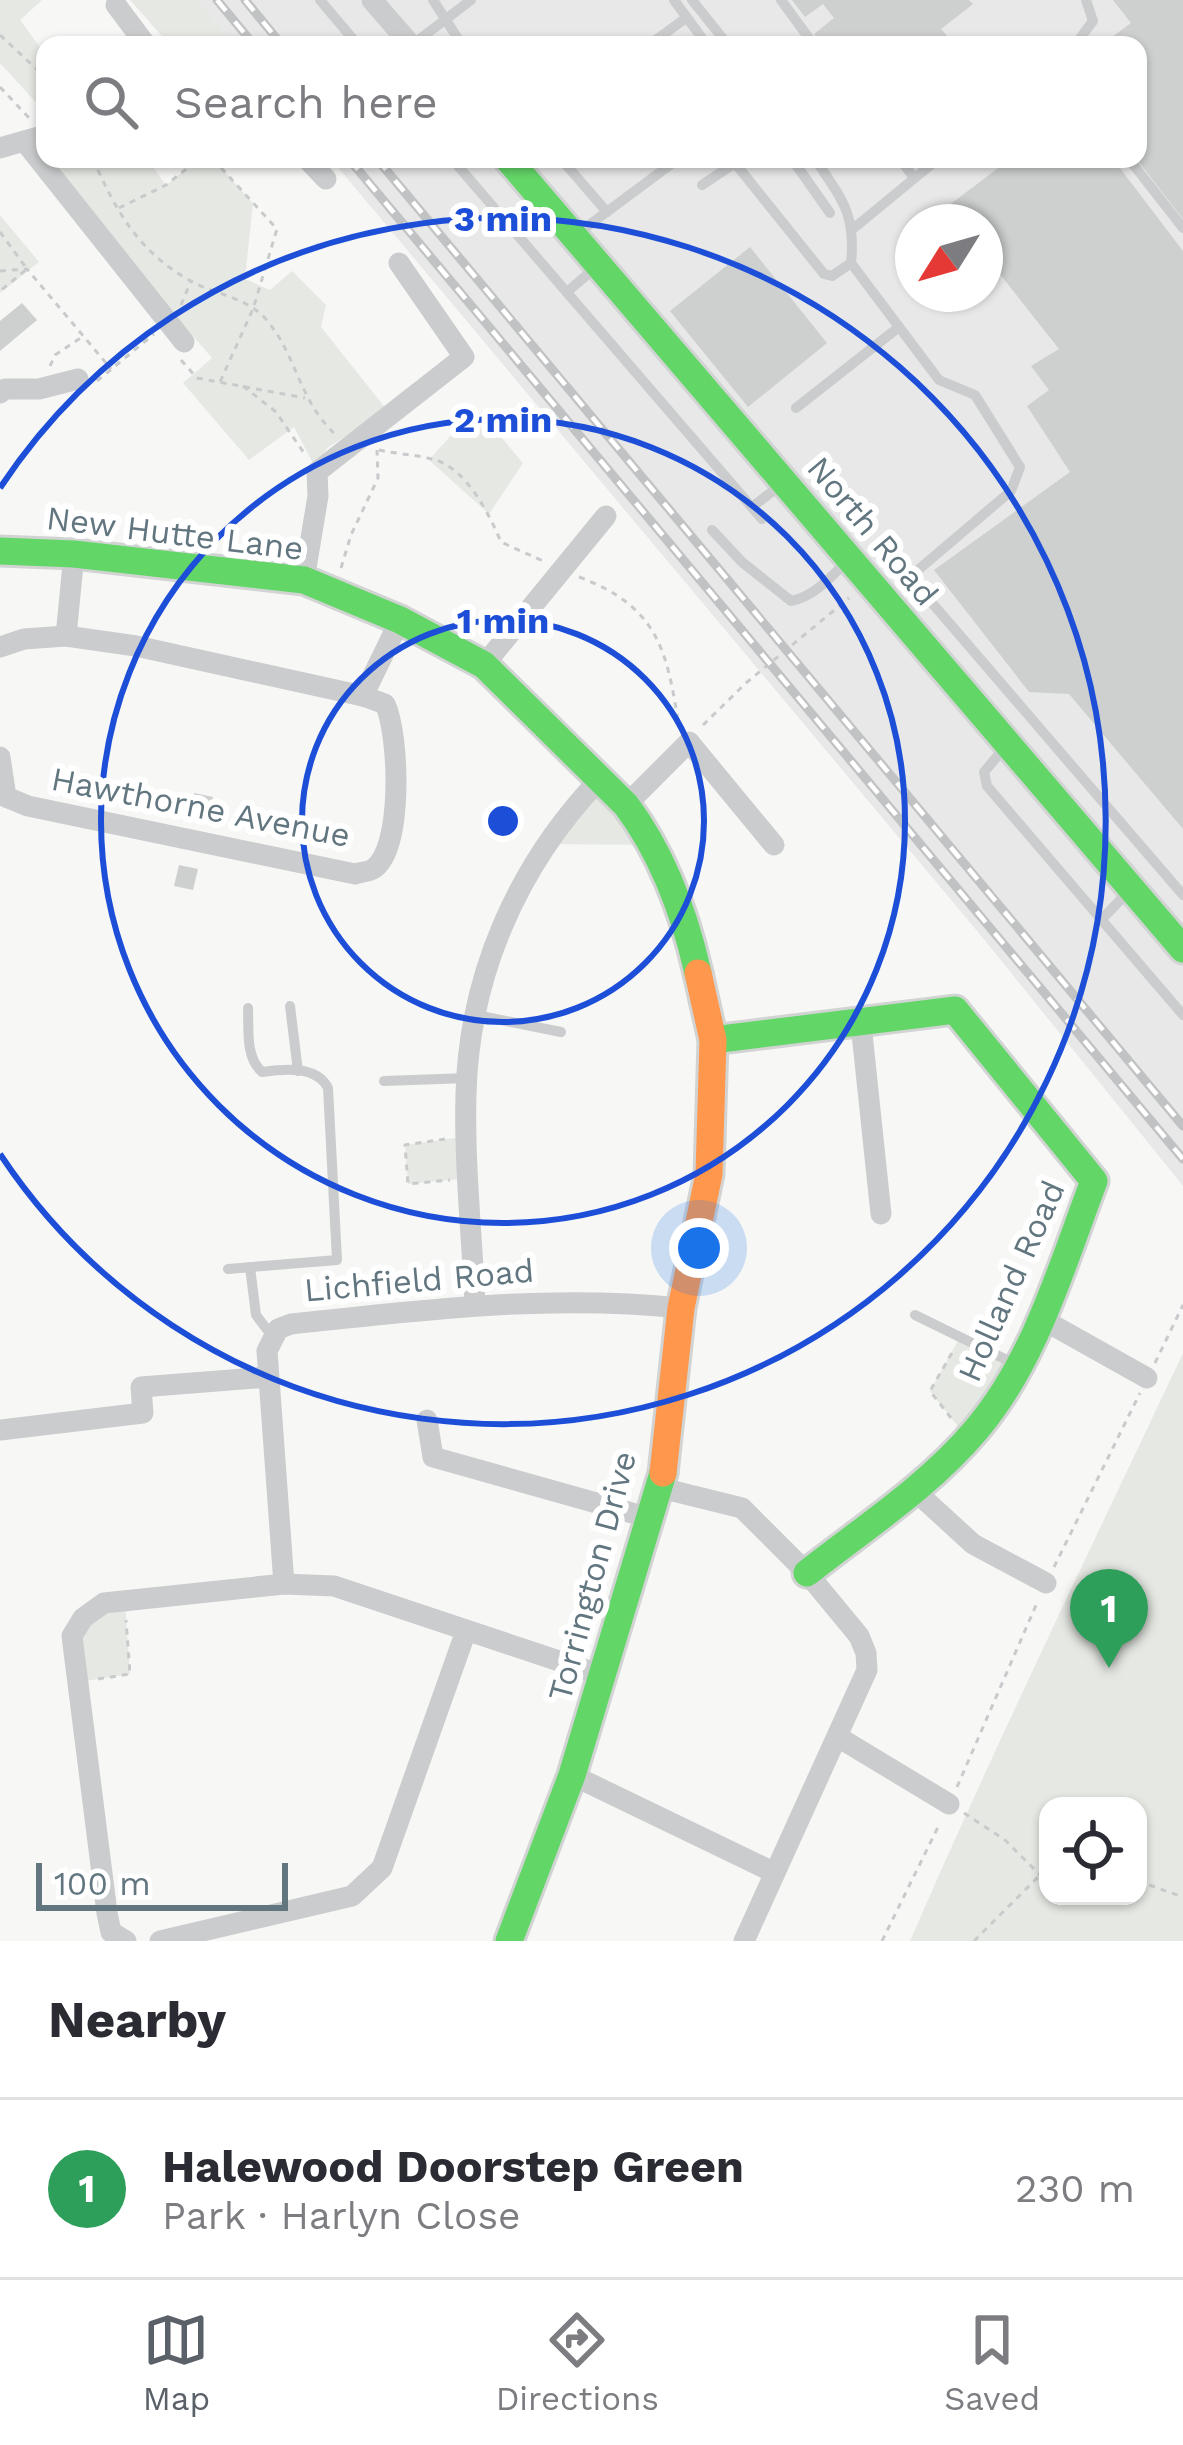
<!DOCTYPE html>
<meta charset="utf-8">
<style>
body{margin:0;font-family:"Work Sans",sans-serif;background:#f2f2f3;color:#2b2b33}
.controls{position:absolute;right:36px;bottom:36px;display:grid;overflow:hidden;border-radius:24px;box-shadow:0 3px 9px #0004}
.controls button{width:108px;height:108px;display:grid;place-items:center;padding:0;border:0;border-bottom:3px solid #e1e1e2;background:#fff;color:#2b2b33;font:60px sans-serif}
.compass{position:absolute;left:895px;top:204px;width:108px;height:108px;border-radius:50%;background:#fff;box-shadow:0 3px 9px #0004;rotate:233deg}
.scale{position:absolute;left:36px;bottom:30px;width:252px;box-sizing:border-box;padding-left:12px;border:6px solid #627680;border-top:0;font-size:33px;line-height:42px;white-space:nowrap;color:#627680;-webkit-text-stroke:9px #fff;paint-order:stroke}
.you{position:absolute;left:699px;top:1248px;width:42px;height:42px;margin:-30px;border:9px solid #fff;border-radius:50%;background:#1a73e8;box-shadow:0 0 0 18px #1a73e833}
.badge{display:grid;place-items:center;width:78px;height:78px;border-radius:50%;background:#5b6168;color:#fff;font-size:39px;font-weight:700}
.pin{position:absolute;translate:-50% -99px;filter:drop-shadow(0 3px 6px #0008)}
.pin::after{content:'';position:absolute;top:63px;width:42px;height:36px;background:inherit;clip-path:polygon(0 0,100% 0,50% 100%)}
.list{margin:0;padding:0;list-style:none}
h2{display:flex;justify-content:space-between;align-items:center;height:156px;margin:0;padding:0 48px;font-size:51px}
h2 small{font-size:39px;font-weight:400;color:#7c7c81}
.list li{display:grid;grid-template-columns:78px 1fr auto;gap:36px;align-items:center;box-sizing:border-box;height:180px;padding:0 48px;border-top:3px solid #e1e1e2}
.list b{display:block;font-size:45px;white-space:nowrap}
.list p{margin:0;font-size:39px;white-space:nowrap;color:#7c7c81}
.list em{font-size:39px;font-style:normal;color:#7c7c81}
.icon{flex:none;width:66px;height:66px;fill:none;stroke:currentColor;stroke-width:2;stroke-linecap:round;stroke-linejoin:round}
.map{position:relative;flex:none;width:1183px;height:1941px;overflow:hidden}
.search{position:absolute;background:#fff;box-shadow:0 3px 9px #0004;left:36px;right:36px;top:36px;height:132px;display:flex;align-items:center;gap:30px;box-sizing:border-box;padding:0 42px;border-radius:24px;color:#7c7c81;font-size:45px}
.sheet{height:336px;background:#fff}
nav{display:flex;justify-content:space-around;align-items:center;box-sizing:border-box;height:168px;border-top:3px solid #e1e1e2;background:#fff;font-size:33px;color:#7c7c81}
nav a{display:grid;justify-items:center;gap:6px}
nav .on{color:#5b6168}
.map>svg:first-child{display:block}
.built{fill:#e7e8e7;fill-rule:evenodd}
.green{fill:#e6e9e3;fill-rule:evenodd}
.building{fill:#ced0d0}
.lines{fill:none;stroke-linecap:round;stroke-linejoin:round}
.fast-casing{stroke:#d2d4d4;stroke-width:33}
.slow-casing{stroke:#d2d4d4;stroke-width:33}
.path{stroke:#c8cacb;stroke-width:3;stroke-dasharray:6 6;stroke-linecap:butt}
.lane{stroke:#cbcccd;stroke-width:10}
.street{stroke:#cbcccd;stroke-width:21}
.fast{stroke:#63d668;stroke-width:27}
.slow{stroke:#ff974d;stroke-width:27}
.rail-casing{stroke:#c1c2c3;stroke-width:9}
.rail{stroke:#fff;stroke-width:4.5;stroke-dasharray:14;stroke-linecap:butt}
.ring{fill:none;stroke:#1d4ed8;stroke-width:6}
.labels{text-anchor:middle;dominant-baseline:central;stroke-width:12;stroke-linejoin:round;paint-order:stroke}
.street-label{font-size:33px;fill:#627680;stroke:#fff}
.centre{fill:#1d4ed8;stroke:#fff;stroke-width:6}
.ring-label{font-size:36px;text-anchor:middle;font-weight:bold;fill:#1d4ed8;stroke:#fff;stroke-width:12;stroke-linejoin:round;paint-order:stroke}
</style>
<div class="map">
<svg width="1183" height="1941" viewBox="0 0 1183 1941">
<rect width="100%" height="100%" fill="#f7f7f6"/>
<path class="built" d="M197 0H1183V1186L983 938 331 159H1138V45H235ZM913 222H985V294H913Z"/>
<g class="green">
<path d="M0 0H42L20 20 45 54 43 110 0 63Z"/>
<path d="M130 0H197L235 45H170Z"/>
<path d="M45 134V159H147L166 185 199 159H213L253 203 245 279 270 290 292 271 326 305 321 327 387 410 327 448 315 467 294 427 249 460 183 383 212 358 25 142Z"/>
<path d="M0 215 39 262 0 293Z"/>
<path d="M462 423 496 431 523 463 489 514 429 460Z"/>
<path d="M590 789 650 845 547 844Z"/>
<path d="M468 1136 470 1178 408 1184 405 1145Z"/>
<path d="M960 1337 1016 1365 967 1438 930 1391Z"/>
<path d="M1183 1353V1941H910C996 1743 1091 1548 1183 1353ZM1048 1806H1138V1896H1048Z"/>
<path d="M125 1601 130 1674 79 1682 76 1630Z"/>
</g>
<g class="building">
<path d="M792 0H969L973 4 941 29 950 39 943 45H823L814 34 834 18 823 4 805 17Z"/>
<path d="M1113 0H1183V219L1138 161V45H1101L1131 23Z"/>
<path d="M1010 159H1113L1183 251V829L1069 694 1029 692 934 570 1070 472 1027 406 1049 390 1031 366 1059 349 985 255V222H960L948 206Z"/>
<path d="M750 247 827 343 748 407 670 311Z"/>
<path d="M22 303 37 320 0 351V321Z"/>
<path d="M194 793 213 797 209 816 190 813Z"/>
<path d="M179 865 198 869 193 890 174 886Z"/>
</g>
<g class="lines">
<g class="fast-casing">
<g id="fast">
<path d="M508 159 1183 949"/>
<path d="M0 551 74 554 304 580 400 620 484 665 626 805C662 853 685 915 698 973"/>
<path d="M713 1040 955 1010 1094 1181C1062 1265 1035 1361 976 1430 929 1486 864 1528 807 1573"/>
<path d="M509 1941 572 1775 663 1473"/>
</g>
</g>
<g class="slow-casing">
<path id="slow" d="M663 1473 681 1308 709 1174 713 1040 698 973"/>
</g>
<g class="path">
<path d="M0 35 45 77"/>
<path d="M0 87 31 120"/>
<path d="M93 159C116 211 138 251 189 280 213 294 245 297 264 317 298 355 297 399 336 435"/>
<path d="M213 159 277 229 253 309 220 382"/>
<path d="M119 208 166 185 199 159"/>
<path d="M0 232 27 269 0 291"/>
<path d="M0 271 27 269 111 369"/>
<path d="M181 305 191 281"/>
<path d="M181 360 197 378 305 398"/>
<path d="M50 366 55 355 82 337"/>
<path d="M97 381 154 334"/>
<path d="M243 386 276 412 306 456"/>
<path d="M379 450C397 454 419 455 436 460 468 471 489 514 501 542L543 561"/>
<path d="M341 568 351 535 378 478 377 450"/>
<path d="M579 577C659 607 667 651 679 727"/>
<path d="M703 725 746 683 849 598"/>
<path d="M445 1139 405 1145 408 1184 450 1180"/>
<path d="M1155 1363 1183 1305"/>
<path d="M951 1418 930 1391 953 1351"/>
<path d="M1054 1567 1140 1393"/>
<path d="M98 1679 130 1674 126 1620"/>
<path d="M957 1787 1037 1603"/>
<path d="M964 1813 1005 1840 1040 1875"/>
<path d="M1138 1881 1183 1897"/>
<path d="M882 1941 940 1823"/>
<path d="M974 1941 1040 1875 1048 1876"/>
</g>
<g class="lane">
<path d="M320 0 358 45"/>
<path d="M433 0 462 45"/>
<path d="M674 0 707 45"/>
<path d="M692 0 728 45"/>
<path d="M781 0 814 45"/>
<path d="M412 45 471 0"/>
<path d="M649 45 686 18"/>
<path d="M1075 45 1093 21 1086 0"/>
<path d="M452 159 762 519"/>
<path d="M561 159 607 212"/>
<path d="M792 159 830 213"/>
<path d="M815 159C842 199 856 214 851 263L939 380 975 395 1020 467 1011 491 918 570 920 589 1183 895"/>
<path d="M900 159 914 178"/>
<path d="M1129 159 1183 228"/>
<path d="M702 185 735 163 824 274 832 276 851 263"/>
<path d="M854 228 938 159"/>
<path d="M577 234 678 159"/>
<path d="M567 292 596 267"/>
<path d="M796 408 899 327"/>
<path d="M752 507 782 484"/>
<path d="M712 530 742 562 791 601C814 597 831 577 847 561"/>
<path d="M1006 746 984 772 987 786 1183 1015"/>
<path d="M1101 920 1128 892"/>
<path d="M290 1006 298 1071"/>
<path d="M476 1015 561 1032"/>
<path d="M384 1081 468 1078"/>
<path d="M250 1267 256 1315 272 1336"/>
<path d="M228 1269 337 1260 328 1088C316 1065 284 1069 262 1072 245 1057 249 1029 248 1008"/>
<path d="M915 1315 1013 1363"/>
</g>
<g class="street">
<path d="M372 0 411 45"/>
<path d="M116 5 146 45"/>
<path d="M25 142 184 342"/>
<path d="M0 148 45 135"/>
<path d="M307 159 326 179"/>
<path d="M0 393 5 389H39L78 379"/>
<path d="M74 554 66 636 136 646 363 696 400 620"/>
<path d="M304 580 318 496 317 472 464 357 399 263"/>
<path d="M0 647 24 639 66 636"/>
<path d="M484 665 606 516"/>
<path d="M0 757 6 797 28 806 355 874C361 872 368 872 373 869 404 849 399 733 385 704L363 696"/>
<path d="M626 805 689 742 774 845"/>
<path d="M861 1024 881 1214"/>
<path d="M475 1305C472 1235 464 1163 466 1094 469 975 518 865 599 780"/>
<path d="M1040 1318 1147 1378"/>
<path d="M427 1420 433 1457 650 1518"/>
<path d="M0 1430 143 1413 141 1387 268 1377"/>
<path d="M661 1488 742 1508 807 1573 859 1636 866 1653 867 1670 744 1941"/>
<path d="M913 1489 973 1544 1046 1583"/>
<path d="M284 1584 267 1351 278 1329 291 1324C422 1310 549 1294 681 1308"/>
<path d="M838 1737 949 1804"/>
<path d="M572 1775 773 1872"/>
<path d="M126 1941 111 1932 107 1913 72 1636 83 1618 104 1603 284 1584 334 1586 604 1676"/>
<path d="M160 1941 352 1896 382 1868 466 1631"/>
</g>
<use href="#fast" class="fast"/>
<use href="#slow" class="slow"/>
<g class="rail-casing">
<g id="rail">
<path d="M217 0 254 45"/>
<path d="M245 0 282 45"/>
<path d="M349 159 1183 1159"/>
<path d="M377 159 1183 1126"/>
</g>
</g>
<use href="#rail" class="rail"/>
</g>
<g class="ring">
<circle cx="503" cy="821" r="201"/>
<circle cx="503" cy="821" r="402"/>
<path d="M0 488A603 603 0 1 1 0 1154"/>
</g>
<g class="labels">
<g class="street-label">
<text transform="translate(873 531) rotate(50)">North Road</text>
<text transform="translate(175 533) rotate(7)">New Hutte Lane</text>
<text transform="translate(201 807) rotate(11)">Hawthorne Avenue</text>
<text transform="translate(419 1280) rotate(-5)">Lichfield Road</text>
<text transform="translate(1011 1281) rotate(-66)">Holland Road</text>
<text transform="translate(592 1576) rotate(-75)">Torrington Drive</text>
</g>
</g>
<circle cx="503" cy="821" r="18" class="centre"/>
<g class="ring-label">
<text x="503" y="231">3 min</text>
<text x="503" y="432">2 min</text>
<text x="503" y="633">1 min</text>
</g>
</svg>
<div class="controls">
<button><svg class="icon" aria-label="locate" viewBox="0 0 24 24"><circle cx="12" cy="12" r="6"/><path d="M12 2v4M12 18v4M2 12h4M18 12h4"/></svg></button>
</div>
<svg class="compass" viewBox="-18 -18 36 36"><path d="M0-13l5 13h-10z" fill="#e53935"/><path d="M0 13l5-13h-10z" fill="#7c7c81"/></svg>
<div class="scale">100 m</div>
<div class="you"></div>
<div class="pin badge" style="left:1109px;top:1668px;background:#2e9e5b">1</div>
<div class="search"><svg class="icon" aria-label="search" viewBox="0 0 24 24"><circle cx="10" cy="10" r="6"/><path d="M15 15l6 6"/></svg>Search here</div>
</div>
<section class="sheet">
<h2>Nearby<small></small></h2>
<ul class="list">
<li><span class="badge" style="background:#2e9e5b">1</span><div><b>Halewood Doorstep Green</b><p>Park · Harlyn Close</p></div><em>230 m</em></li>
</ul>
</section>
<nav>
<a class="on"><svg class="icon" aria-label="map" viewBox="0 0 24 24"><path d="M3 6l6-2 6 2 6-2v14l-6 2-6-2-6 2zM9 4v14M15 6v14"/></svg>Map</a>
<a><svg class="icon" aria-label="directions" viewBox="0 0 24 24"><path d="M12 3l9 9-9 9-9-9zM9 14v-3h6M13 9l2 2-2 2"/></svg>Directions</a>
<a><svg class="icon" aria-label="saved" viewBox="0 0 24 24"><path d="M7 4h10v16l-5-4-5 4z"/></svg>Saved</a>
</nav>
